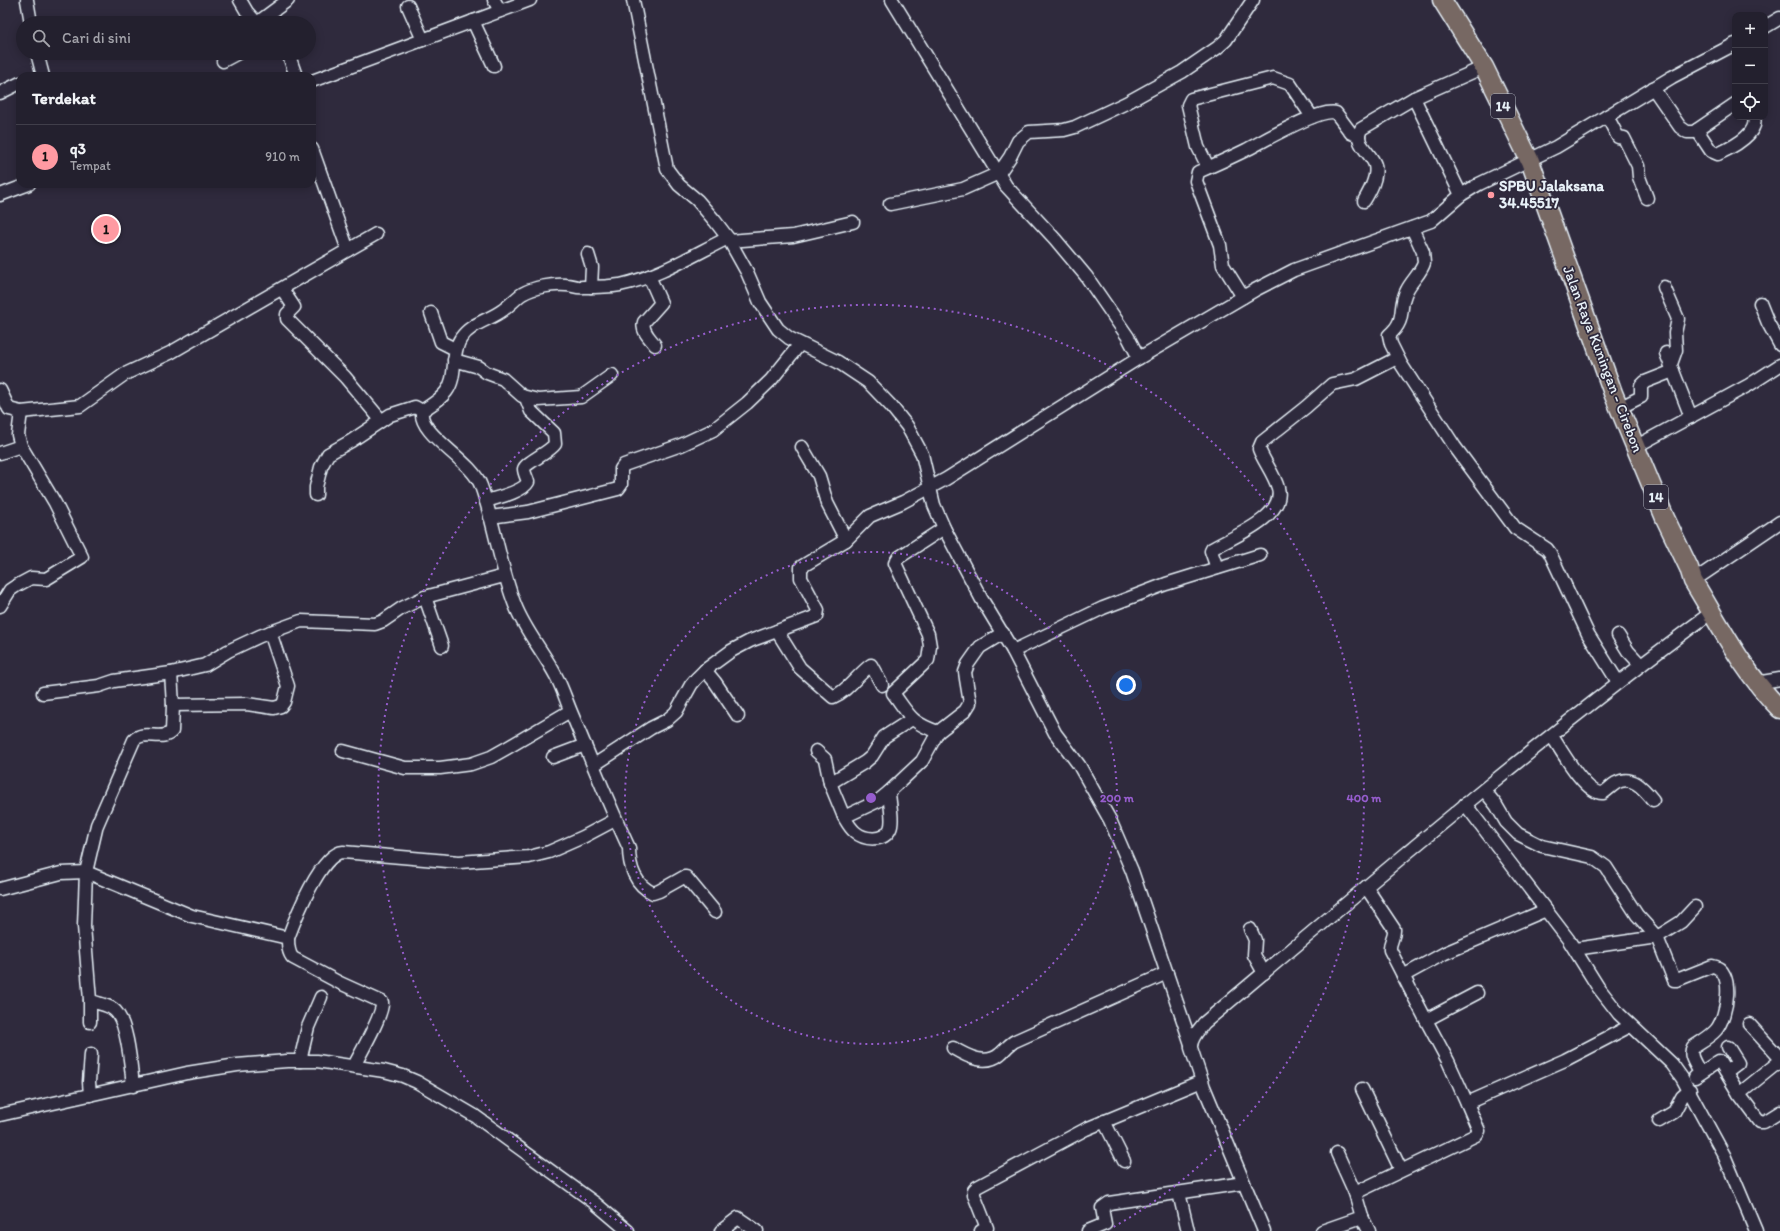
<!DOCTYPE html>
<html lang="id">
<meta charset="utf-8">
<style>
body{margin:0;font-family:Itim,sans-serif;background:#2f2d3a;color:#f1f3f6}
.controls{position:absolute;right:12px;top:12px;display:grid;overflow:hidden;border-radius:8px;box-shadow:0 2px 10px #0003}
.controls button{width:36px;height:36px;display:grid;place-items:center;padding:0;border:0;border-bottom:1px solid #403e4a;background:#23202e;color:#f1f3f6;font:20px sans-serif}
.you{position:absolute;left:1126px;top:685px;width:14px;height:14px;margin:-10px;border:3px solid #fff;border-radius:50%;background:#1a73e8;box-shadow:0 0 0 6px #1a73e833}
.badge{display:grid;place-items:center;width:26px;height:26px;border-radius:50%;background:#ff9aa2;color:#111;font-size:13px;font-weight:700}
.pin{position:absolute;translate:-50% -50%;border:2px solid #fff;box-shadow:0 1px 4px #0006}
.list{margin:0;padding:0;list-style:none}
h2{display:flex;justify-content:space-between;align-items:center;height:52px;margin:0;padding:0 16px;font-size:17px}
h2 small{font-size:13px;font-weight:400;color:#a3a3aa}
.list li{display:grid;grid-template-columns:26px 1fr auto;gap:12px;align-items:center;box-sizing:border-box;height:64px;padding:0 16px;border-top:1px solid #403e4a}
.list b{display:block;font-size:15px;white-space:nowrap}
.list p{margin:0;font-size:13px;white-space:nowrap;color:#a3a3aa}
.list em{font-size:13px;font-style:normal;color:#a3a3aa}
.icon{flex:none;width:22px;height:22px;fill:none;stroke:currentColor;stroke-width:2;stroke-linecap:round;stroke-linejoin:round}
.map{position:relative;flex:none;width:1780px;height:1231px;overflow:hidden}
.search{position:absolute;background:#23202e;box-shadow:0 2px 10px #0003;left:16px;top:16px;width:300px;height:44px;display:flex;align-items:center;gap:10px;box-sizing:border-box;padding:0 14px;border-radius:22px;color:#a3a3aa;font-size:15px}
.panel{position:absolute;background:#23202e;box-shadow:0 2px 10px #0003;left:16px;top:72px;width:300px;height:116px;border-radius:12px}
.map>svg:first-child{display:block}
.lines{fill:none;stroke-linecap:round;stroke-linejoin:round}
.minor-casing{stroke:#e8f1f8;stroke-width:15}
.highway-casing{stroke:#e8f1f8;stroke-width:21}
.minor{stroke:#2f2a3d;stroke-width:12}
.highway{stroke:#776864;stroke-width:18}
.ring{fill:none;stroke:#965dcd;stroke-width:2;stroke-dasharray:2 4}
.poi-dot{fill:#ff9aa2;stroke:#2f2a3d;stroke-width:1.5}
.labels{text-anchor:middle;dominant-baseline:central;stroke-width:3.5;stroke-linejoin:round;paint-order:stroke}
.shield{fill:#2f2a3d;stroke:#b0b5c0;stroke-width:1}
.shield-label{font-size:14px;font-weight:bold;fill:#e8f1f8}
.poi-label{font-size:15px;font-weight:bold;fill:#e8f1f8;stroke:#2f2a3d;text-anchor:start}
.street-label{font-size:15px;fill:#e8f1f8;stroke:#2f2a3d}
.centre{fill:#965dcd;stroke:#2f2a3d;stroke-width:2}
.ring-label{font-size:12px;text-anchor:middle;font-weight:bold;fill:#965dcd;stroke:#2f2a3d;stroke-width:3.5;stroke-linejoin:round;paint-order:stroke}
</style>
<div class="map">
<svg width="1780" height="1231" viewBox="0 0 1780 1231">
<rect width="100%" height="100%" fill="#2f2a3d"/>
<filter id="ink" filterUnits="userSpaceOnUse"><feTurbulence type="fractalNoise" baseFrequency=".025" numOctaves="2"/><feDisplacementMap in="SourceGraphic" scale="8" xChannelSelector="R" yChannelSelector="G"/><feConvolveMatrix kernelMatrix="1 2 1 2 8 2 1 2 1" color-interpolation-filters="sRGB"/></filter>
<g filter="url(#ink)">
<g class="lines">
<g class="minor-casing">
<g id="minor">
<path d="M27 0 31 23"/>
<path d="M240 0 247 12 257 23"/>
<path d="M494 0 500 11"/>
<path d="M633 0 667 169 679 185 697 200 715 221 728 238 747 272 760 302 778 329 789 338 838 362 868 382 891 406 907 426 922 454 934 505 944 528 981 598 1013 651 1055 733 1079 765 1110 820 1132 871 1191 1044"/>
<path d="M892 0 1006 186 1055 239 1086 276 1128 337 1139 358"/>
<path d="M408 6 423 40"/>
<path d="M473 21 494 66"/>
<path d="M257 23 288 0"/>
<path d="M1765 27 1780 18"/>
<path d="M37 53 43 76"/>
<path d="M288 53 296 76"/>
<path d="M223 61 238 53"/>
<path d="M312 81 530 0"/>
<path d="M1653 88 1680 127 1687 132H1694L1735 104"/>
<path d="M0 93 20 83"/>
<path d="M1414 98 1461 195"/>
<path d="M1607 116 1618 137 1624 138 1638 166 1639 177 1647 198"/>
<path d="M1697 130 1711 151 1718 154C1731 148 1759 134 1754 117"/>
<path d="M1208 167 1198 147 1188 105 1191 99 1273 78 1290 84 1312 117"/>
<path d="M0 195 29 184"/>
<path d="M1364 201C1370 191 1378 177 1375 165 1371 152 1353 144 1361 129L1414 98 1484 67"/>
<path d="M890 204 963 189 999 173 1010 157 1018 141 1029 132 1064 130 1075 127 1126 103 1182 72 1217 48 1226 40 1253 0"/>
<path d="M1412 228 1423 252 1424 263C1421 273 1412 280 1407 290 1397 308 1408 319 1389 335L1391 344 1401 364 1455 447 1515 528 1547 549 1550 553 1588 634 1618 682"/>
<path d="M729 241 793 236 853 222"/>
<path d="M348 250 376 234"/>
<path d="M588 254 592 267 591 287"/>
<path d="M649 276 661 303 644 322C641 331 650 338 655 345"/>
<path d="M1664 287 1678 319 1675 333 1676 350 1671 364"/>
<path d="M282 289 294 307 287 314V319L345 377 381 420"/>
<path d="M1243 297 1223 265 1220 245 1196 181 1198 172C1214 165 1230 158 1246 150 1262 142 1321 107 1336 113L1351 133 1359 136"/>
<path d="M1760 303 1768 323 1780 345"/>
<path d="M431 313 441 342 455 349"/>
<path d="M1666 353 1691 417"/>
<path d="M454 360 479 367 487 373 503 379 522 396 538 400 581 397 612 375"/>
<path d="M0 390 9 409 21 412 80 406 125 374 170 353 348 250 312 149"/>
<path d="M1619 408 1641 397V386L1645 382 1673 371"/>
<path d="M802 447 819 476 827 503 846 540"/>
<path d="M1635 447 1749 385 1780 365"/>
<path d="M0 453 21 446"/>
<path d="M316 495V487L321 467 328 454 351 441 390 415 415 407 422 411"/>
<path d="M486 501C496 498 523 492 528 482 527 478 524 473 524 469 525 463 550 452 555 444L554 433 531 411 526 398"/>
<path d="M490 517 528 512 618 489 621 485V469L624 465 681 445 713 430 747 403 771 380 800 344"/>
<path d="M1217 568 1211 551 1212 549C1232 537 1286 517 1278 488 1274 474 1264 462 1259 449L1262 442 1306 407 1332 384 1356 379 1397 358"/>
<path d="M1693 581 1780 522"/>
<path d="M425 597 442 646"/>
<path d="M0 606 10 590 16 586 31 578 46 579 82 557 55 503 21 446 18 435 21 412"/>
<path d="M777 631 800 668 833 697C848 691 857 675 871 665L882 685"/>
<path d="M1618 635 1628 651 1641 665"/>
<path d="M1013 651 1103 608 1166 584 1260 555"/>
<path d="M705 670 715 682 738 716"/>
<path d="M1756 683 1780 679"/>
<path d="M43 693 99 686 114 681 171 673 205 665 228 651 260 636 301 621 375 624 383 621 402 608 425 597 504 576"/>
<path d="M173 705 247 704 274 708 281 706 284 702 288 686 270 632"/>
<path d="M938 732C910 722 910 716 893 693L928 660 930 646 928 634 895 563 898 558 944 528"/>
<path d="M1552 736C1561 750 1586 795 1603 793 1608 790 1611 786 1616 783 1632 774 1644 789 1653 800"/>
<path d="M343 751 405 768H440L471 764 491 757 507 748 570 711"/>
<path d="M816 751 825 759 830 783 844 817 878 801 889 792"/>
<path d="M553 757 585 745"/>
<path d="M594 765 651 728 667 720 676 712 691 685 696 679 705 670 731 651 750 641 817 616 818 610 801 578V567L846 540 870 516 903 502 946 479 1139 358 1255 290 1294 270 1431 221 1461 195 1479 184 1556 147 1672 77 1735 44"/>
<path d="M830 783 865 762 872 756 884 737 912 719"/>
<path d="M1484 790 1496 805 1506 822 1518 834 1542 846 1592 857 1606 867 1637 915 1657 937 1674 980H1677L1712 966C1736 969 1727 1017 1716 1030 1710 1037 1700 1042 1693 1047 1688 1056 1696 1064 1700 1073"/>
<path d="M1465 804 1568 939 1598 987 1619 1014 1672 1064 1682 1078 1724 1155 1756 1231"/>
<path d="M844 817C847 822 850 828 855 832 864 840 884 842 890 829 894 821 889 800 889 792L922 761 938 732 965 711 970 703 966 679 965 672 968 664 980 647 1003 633"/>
<path d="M1366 887 1394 929C1395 937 1389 942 1390 950L1426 1020"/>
<path d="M0 889 61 873 86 872 192 916 288 938"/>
<path d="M715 912 686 877H684L659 891 653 893C635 885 629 866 629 848 608 803 590 757 571 712 566 700 562 687 556 676 543 651 525 631 515 605 500 567 495 525 481 486 472 460 418 435 422 411 431 405 440 400 446 392 458 377 450 354 461 338 471 323 490 320 503 310 510 305 515 299 522 294 534 287 552 284 566 285 572 285 577 288 583 287 595 287 608 287 620 285 658 277 693 255 728 238"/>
<path d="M1250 929 1255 940 1254 955 1264 973"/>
<path d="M1575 949 1657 937 1681 922 1695 907"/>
<path d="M1403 976 1445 953 1546 910"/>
<path d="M90 1000V1022"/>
<path d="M1749 1024 1780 1058"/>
<path d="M953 1048C968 1057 986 1066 1000 1054 1005 1050 1009 1044 1015 1041L1167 973"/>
<path d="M300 1061 308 1027 321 997"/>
<path d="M354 1066C360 1054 384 1013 382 1002L340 983 293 958C288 953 288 945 288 938 295 919 321 853 343 852L459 862 529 857 549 852 583 837 615 820"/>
<path d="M1726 1072 1738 1063 1728 1047"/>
<path d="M1695 1077 1719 1061 1739 1094 1780 1061"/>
<path d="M133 1086C131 1068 128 1019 113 1009 106 1004 97 1004 90 1000L84 926 86 872 97 825 134 740C144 729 163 742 172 731L173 705 171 673"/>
<path d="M1362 1089 1401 1170"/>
<path d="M1739 1094 1760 1122H1764L1780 1112"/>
<path d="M90 1095 89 1082 91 1054"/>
<path d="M1467 1103 1448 1061 1426 1020 1477 993"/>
<path d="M0 1115 187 1073 237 1065 287 1061H317L384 1071 403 1076 417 1082 475 1116 595 1203 628 1231"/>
<path d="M1104 1121 1124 1161"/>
<path d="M1659 1121 1674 1112 1682 1097 1690 1090"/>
<path d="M1337 1153 1355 1193"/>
<path d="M1179 1193 1188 1231"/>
<path d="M1362 1217 1369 1231"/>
<path d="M721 1231 738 1218 757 1231"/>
<path d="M981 1231 987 1228 974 1195V1190L977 1187 1086 1129 1202 1081"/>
<path d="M1088 1231 1105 1224 1102 1208 1109 1203 1244 1183"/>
<path d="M1264 1231 1204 1087 1191 1048C1190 1038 1199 1030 1204 1023 1371 883 1536 741 1712 612"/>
<path d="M1322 1231 1362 1217 1355 1193 1476 1135 1479 1131 1467 1103 1565 1060 1630 1026"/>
</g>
</g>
<g class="highway-casing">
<path id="highway" d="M1442 0 1484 67 1530 161 1613 393 1665 518 1689 568 1693 581C1720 625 1743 672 1780 709"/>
</g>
<use href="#minor" class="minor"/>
<use href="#highway" class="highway"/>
</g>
</g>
<g class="ring">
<circle cx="871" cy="798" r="246"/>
<path d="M632 1229A493 493 0 1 1 1110 1229"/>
</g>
<circle class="poi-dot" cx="1491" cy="195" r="4"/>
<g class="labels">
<g class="shield">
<rect x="1491" y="94" width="24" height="24" rx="3"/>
<rect x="1644" y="485" width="24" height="24" rx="3"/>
</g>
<g class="shield-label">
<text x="1503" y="106">14</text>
<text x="1656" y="497">14</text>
</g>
<g class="poi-label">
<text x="1499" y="186">SPBU Jalaksana<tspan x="1499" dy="17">34.45517</tspan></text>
</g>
<g class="street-label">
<text transform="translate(1603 359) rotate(69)">Jalan Raya Kuningan - Cirebon</text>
</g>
</g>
<circle cx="871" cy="798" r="6" class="centre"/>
<g class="ring-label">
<text x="1117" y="802">200 m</text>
<text x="1364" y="802">400 m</text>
</g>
</svg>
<div class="controls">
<button>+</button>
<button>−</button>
<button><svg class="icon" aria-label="locate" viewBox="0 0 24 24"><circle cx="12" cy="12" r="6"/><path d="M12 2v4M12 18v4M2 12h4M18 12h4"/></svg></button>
</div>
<div class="you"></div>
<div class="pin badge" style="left:106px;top:229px">1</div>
<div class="search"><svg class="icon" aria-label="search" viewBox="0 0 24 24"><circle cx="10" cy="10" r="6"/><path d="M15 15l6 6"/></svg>Cari di sini</div>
<section class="panel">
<h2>Terdekat<small></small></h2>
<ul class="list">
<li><span class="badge">1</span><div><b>q3</b><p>Tempat</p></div><em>910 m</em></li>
</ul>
</section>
</div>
